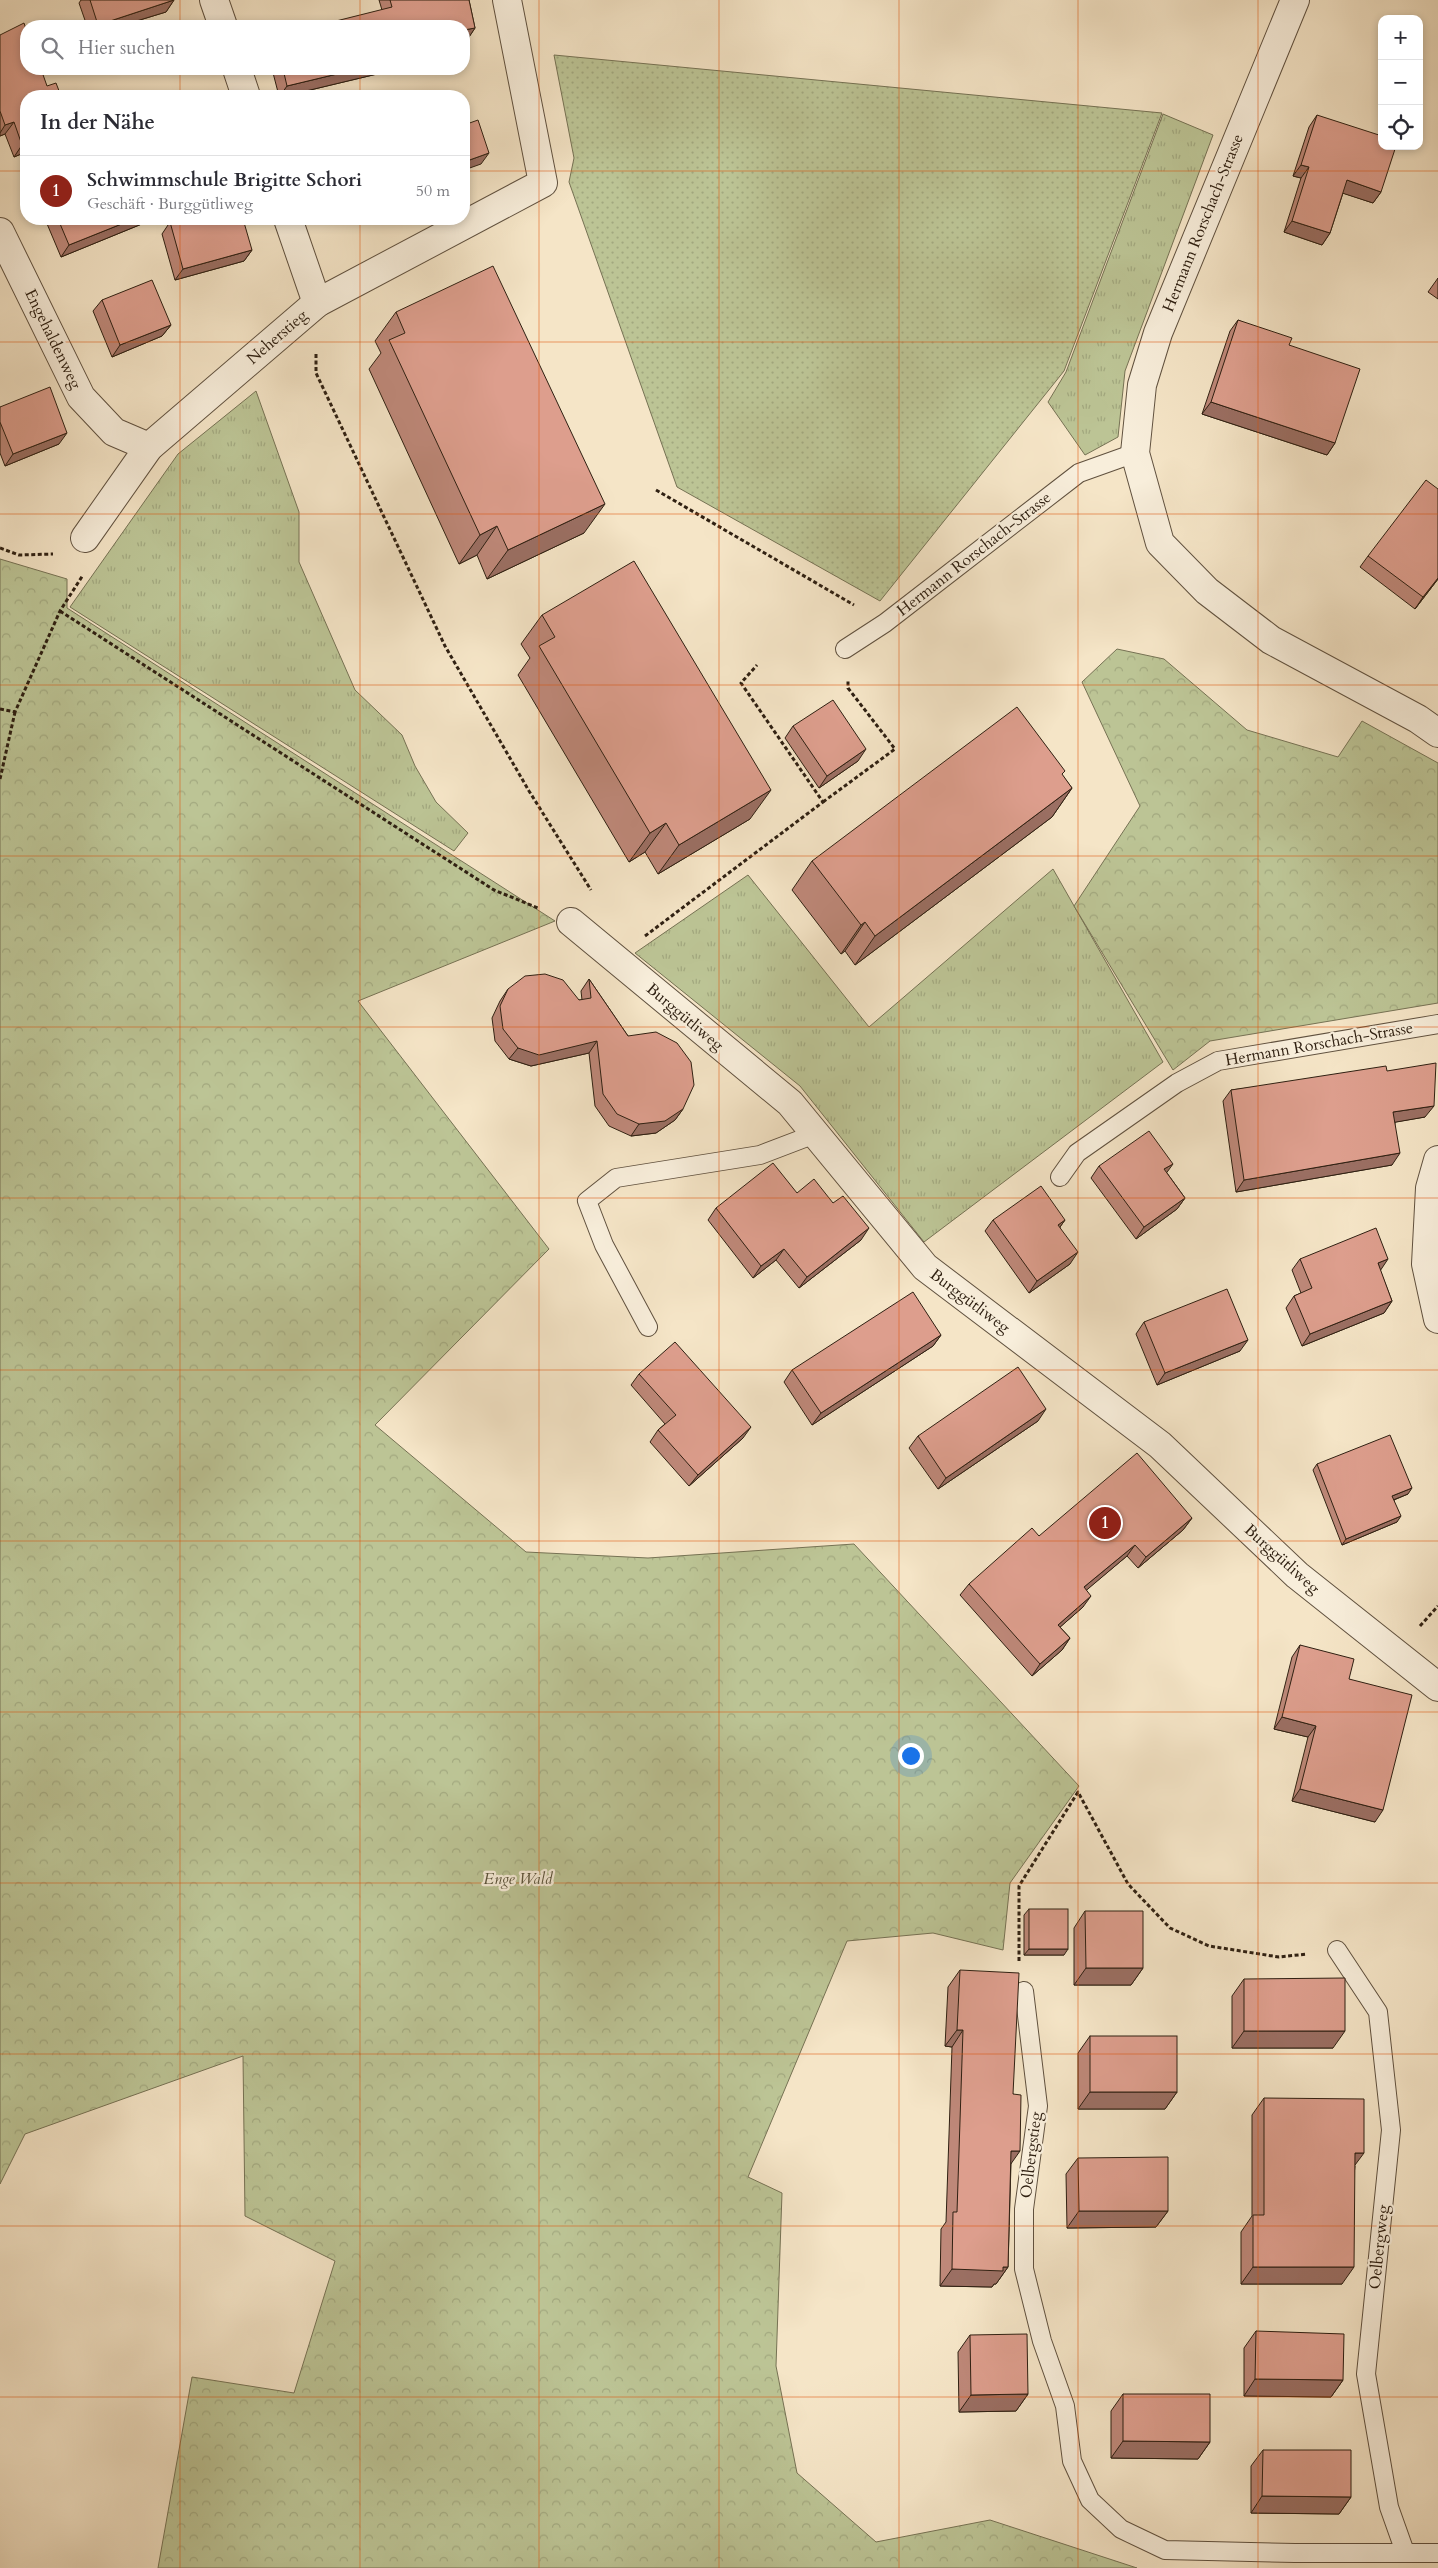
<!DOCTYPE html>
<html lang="de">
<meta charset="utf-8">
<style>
body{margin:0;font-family:Cardo,serif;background:#f7f7f7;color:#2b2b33}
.controls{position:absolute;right:15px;top:15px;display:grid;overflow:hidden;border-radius:10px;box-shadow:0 2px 8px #0003}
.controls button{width:45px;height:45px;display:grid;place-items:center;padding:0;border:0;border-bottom:1px solid #e1e1e2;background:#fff;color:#2b2b33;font:25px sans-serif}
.you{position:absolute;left:910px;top:1755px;width:18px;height:18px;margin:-12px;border:4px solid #fff;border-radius:50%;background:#1a73e8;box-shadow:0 0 0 8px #1a73e833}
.badge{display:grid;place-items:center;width:32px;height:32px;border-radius:50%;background:#8f2418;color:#fff;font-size:16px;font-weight:700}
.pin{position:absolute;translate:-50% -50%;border:2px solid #fff;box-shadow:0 1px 5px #0006}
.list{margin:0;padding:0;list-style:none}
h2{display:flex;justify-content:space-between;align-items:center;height:65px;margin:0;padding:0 20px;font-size:21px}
h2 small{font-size:16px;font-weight:400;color:#7c7c81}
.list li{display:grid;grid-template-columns:32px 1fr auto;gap:15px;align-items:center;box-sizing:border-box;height:70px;padding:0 20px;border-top:1px solid #e1e1e2}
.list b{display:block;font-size:19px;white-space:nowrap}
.list p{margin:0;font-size:16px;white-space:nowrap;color:#7c7c81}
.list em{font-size:16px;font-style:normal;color:#7c7c81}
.icon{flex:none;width:28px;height:28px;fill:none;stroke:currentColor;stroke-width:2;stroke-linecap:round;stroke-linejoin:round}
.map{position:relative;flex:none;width:1438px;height:2568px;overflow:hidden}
.search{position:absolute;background:#fff;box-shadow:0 2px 8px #0003;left:20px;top:20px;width:450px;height:55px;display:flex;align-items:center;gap:12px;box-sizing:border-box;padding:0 18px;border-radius:20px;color:#7c7c81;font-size:19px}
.panel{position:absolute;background:#fff;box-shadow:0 2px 8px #0003;left:20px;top:90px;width:450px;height:135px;border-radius:20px}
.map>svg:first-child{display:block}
.grass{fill:url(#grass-tufts);stroke:#767254}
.forest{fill:url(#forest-crowns);stroke:#767254}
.park{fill:url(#park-dots);stroke:#767254}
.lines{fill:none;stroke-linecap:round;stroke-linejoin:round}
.lane-casing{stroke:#60513f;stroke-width:20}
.street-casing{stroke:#60513f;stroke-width:30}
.path{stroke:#2f2012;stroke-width:3;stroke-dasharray:4 2.5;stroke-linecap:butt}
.lane{stroke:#f8eedb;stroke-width:18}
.street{stroke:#f8eedb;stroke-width:28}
.wall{fill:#be8879;stroke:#2f2012}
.shaded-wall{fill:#9b6f63;stroke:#2f2012}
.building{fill:#dd9e8d;stroke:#2f2012}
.grid{fill:none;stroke:#df560c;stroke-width:1;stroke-opacity:0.55}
.labels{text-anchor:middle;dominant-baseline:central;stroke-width:4.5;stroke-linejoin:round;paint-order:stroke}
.street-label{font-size:16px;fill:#2f2012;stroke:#f8eedb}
.park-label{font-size:16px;font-style:italic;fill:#595139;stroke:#f8eedb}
</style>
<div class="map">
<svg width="1438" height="2568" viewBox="0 0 1438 2568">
<defs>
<pattern id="grass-tufts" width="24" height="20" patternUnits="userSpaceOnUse" patternTransform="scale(1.25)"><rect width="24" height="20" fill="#bcc495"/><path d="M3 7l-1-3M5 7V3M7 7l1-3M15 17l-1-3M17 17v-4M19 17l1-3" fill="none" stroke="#a2a87f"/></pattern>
<pattern id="forest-crowns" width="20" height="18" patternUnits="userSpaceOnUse" patternTransform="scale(1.25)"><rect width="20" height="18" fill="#bcc495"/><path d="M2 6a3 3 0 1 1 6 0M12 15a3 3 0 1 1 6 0" fill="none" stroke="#a2a87f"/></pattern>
<pattern id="park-dots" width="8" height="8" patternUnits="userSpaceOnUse" patternTransform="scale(1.25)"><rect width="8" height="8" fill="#bcc495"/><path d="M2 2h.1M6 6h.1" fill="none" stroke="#a2a87f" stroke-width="1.8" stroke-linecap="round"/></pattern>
</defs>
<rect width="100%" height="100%" fill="#f5e5c7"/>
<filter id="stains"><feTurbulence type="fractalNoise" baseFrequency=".004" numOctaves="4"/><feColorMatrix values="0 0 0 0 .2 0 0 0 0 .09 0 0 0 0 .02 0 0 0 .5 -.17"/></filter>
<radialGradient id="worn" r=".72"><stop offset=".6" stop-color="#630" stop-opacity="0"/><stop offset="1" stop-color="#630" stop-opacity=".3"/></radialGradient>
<g class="grass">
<path d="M1163 114 1213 135 1125 371 1118 437 1085 455 1048 402 1066 372Z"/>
<path d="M256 391 299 512V562L355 690 402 735 415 766 436 802 468 833 454 851 70 607 178 454Z"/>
<path d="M1053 869 1163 1062 924 1242 800 1086 635 953 748 875 869 1027Z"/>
</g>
<g class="forest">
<path d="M0 559 67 579V608L555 921 358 1001 549 1249 375 1425 526 1552 648 1558 854 1544 1079 1786 1010 1883 1003 1950 933 1933 847 1941 748 2177 782 2193 776 2366 797 2473 876 2542 990 2520 1137 2568H158L192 2377 294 2393 335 2261 245 2216 243 2056 25 2134 0 2184Z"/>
<path d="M1117 649 1164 659 1247 730 1338 757 1362 721 1438 763V1003L1210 1041 1173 1070 1074 906 1140 806 1082 682Z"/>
</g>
<path class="park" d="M554 55 1162 113 1064 371 880 601 677 487 569 182 574 158Z"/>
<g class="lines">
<g class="lane-casing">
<g id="lane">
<path d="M845 649 885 623 1079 473 1135 453"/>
<path d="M1060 1177 1077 1153 1177 1083 1218 1061 1438 1024"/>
<path d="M648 1327 604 1245 587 1201 616 1178 760 1155 815 1134"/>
<path d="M1337 1950 1378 2012 1391 2130 1366 2374 1389 2507 1405 2552"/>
<path d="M1024 1991 1038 2106 1024 2209V2269L1042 2341 1065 2406 1072 2461 1090 2500 1121 2529 1165 2550 1295 2553H1438"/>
</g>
</g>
<g class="street-casing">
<g id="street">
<path d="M214 0 223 26"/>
<path d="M1295 0 1158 333 1142 385 1135 453 1160 543 1207 591 1271 640 1418 719 1438 733"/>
<path d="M237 69 246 96"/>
<path d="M288 219 317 303"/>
<path d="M0 232 81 397 114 432 149 447"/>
<path d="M85 538 149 447 317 303 543 183 507 0"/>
<path d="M571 922 790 1103 925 1267 1160 1445 1297 1575 1438 1687"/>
<path d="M1438 1160 1430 1188 1426 1264 1438 1319"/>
</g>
</g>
<g class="path">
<path d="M316 354V373L445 646 529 791 591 890"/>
<path d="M656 490 854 605"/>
<path d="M0 548 19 555 53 554"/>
<path d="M60 611 494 890 538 908"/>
<path d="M0 709 15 712 60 611 83 575"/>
<path d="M0 779 15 712"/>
<path d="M823 802 895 749 848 688V680"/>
<path d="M645 936 823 802 741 683 757 665"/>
<path d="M1420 1626 1438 1606"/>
<path d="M1019 1961V1886L1078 1792 1128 1884 1170 1928 1209 1946 1279 1957 1307 1954"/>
</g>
<use href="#lane" class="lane"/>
<use href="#street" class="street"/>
</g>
<g class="wall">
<path d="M81 0H174L166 12 120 26H87L79 3Z"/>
<path d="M379 0H469L475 28 467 40 382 10Z"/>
<path d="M0 35 26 96V152L14 157 5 134 0 136Z"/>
<path d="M272 69H398L285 96H279Z"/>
<path d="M1317 115 1381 192 1373 203 1343 193 1330 233 1322 245 1284 232 1301 178 1293 176 1309 127Z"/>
<path d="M45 219H154L61 257Z"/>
<path d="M170 222 252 250 244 261 175 280 162 234Z"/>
<path d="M1438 278V299L1428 292Z"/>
<path d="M102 300 171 325 162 336 112 357 93 311Z"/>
<path d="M396 312 584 533 487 579 477 555 459 564 369 369 381 353 375 341Z"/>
<path d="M1238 320 1289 345 1335 443 1327 455 1202 414 1230 331Z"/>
<path d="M0 407 59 444 5 466 0 453Z"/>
<path d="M1438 489V579L1415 609 1360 567 1368 556Z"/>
<path d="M542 615 750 819 658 874 645 852 629 862 518 675 530 658 521 644Z"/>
<path d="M793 726 858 761 819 788 785 738Z"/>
<path d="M1062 775 1072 788 1052 817 855 965 845 951 841 954 792 890 812 861Z"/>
<path d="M589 979 628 1036 683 1109 675 1120 656 1133 631 1136 609 1126 595 1106 589 1053 531 1066 509 1059 495 1041 492 1018 500 1001 508 989 579 1000H582L581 991Z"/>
<path d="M1387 1071 1425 1117 1395 1122 1392 1165 1236 1192 1223 1101 1231 1090Z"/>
<path d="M1099 1166 1167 1173 1185 1198 1177 1209 1136 1239 1091 1178Z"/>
<path d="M797 1193 833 1203 861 1240 799 1288 776 1260 753 1278 708 1220 716 1208Z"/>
<path d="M993 1220H1065L1060 1227 1070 1264 1029 1293 985 1231Z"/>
<path d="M1300 1259 1380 1270 1392 1301 1384 1313 1302 1346 1286 1308 1294 1296 1301 1293 1292 1270Z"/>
<path d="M1144 1322 1240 1351 1157 1385 1136 1334Z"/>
<path d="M941 1335 933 1346 812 1425 784 1382 792 1370Z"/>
<path d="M639 1374 743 1438 689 1486 650 1442 658 1430 665 1424 631 1385Z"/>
<path d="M1038 1421 938 1489 909 1448 918 1436Z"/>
<path d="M1317 1464 1408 1494 1394 1500 1397 1522 1342 1545 1313 1470Z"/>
<path d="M1192 1518 1183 1530 1138 1568 1127 1556 1086 1590 1083 1607 1060 1627 1070 1638 1062 1650 1032 1676 960 1595 969 1584 1039 1536Z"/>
<path d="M1300 1645 1349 1679 1375 1822 1292 1801 1308 1737 1274 1729 1292 1657Z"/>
<path d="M1029 1909 1064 1955H1024V1915Z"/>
<path d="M1085 1911 1143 1968 1131 1985H1074V1928Z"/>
<path d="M960 1970 1013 2094 1008 2267 996 2284H994L992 2287 940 2286 941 2229 946 2222 952 2047 945 2046 948 1987Z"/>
<path d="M1244 1979 1333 2048H1232V1996Z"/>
<path d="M1090 2036 1177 2092 1165 2109H1078V2053Z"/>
<path d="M1264 2098 1355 2166 1342 2284H1241V2232L1252 2216V2115Z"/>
<path d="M1078 2158 1168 2211 1156 2227 1067 2228 1066 2174Z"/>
<path d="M1256 2331 1343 2380 1331 2397 1244 2396V2348Z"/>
<path d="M970 2335 1028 2394 1016 2411 959 2412 958 2352Z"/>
<path d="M1123 2394 1210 2442 1198 2459 1111 2458V2411Z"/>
<path d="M1263 2450 1351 2497 1339 2514 1251 2513V2466Z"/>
</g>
<g class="shaded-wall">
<path d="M174 0 166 12 120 26H97L98 25Z"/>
<path d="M475 28 467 40H464V30Z"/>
<path d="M358 69H398L285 96H280L287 86Z"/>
<path d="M14 122 5 134 0 136V133L5 125Z"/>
<path d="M26 143V152L14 157 22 145Z"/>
<path d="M489 153 481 164 464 170V162Z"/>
<path d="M1301 165 1309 167 1301 178 1293 176Z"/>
<path d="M1347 180 1381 192 1373 203 1339 192Z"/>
<path d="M134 219H154L61 257 69 245Z"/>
<path d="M1292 221 1330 233 1322 245 1284 232Z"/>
<path d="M252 250 244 261 175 280 183 269Z"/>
<path d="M171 325 162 336 112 357 120 345Z"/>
<path d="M1211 402 1335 443 1327 455 1202 414Z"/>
<path d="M67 433 59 444 5 466 13 454Z"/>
<path d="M605 504 584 533 487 579 508 550Z"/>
<path d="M497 526 477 555 459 564 480 535Z"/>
<path d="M1438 578V579L1415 609 1423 597Z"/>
<path d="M866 749 858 761 819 788 827 776Z"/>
<path d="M1072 788 1052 817 855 965 875 936Z"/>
<path d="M771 790 750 819 658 874 679 845Z"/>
<path d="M666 823 645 852 629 862 650 833Z"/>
<path d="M865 922 845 951 841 954 861 925Z"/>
<path d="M597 1041 589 1053 531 1066 509 1059 518 1048Z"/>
<path d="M1434 1106 1425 1117 1385 1124 1393 1112Z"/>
<path d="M683 1109 675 1120 656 1133 631 1136 639 1124Z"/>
<path d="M1400 1153 1392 1165 1236 1192 1244 1180Z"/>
<path d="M1173 1164 1165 1175 1164 1169Z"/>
<path d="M1185 1198 1177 1209 1136 1239 1144 1227Z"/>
<path d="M1065 1220 1057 1231 1058 1225Z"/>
<path d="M869 1228 861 1240 799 1288 807 1277Z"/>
<path d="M784 1249 776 1260 753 1278 761 1266Z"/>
<path d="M1078 1252 1070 1264 1029 1293 1037 1281Z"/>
<path d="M1388 1259 1380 1271 1378 1263Z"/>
<path d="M1392 1301 1384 1313 1302 1346 1310 1334Z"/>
<path d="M941 1335 933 1346 812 1425 821 1413Z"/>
<path d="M1248 1340 1240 1351 1157 1385 1165 1373Z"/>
<path d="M1046 1409 1038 1421 938 1489 946 1478Z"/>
<path d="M751 1427 743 1438 689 1486 698 1475Z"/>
<path d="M1412 1488 1408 1494 1388 1502 1392 1496Z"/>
<path d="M1401 1516 1397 1522 1342 1545 1346 1539Z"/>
<path d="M1192 1518 1183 1530 1138 1568 1146 1557Z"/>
<path d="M1135 1545 1127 1556 1076 1599 1084 1587Z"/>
<path d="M1091 1596 1083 1607 1050 1636 1058 1625Z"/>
<path d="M1070 1638 1062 1650 1032 1676 1040 1664Z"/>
<path d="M1282 1717 1316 1726 1308 1737 1274 1729Z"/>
<path d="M1300 1789 1383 1810 1375 1822 1292 1801Z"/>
<path d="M1029 1949H1068L1064 1955H1024Z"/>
<path d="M1086 1968H1143L1131 1985H1074Z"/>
<path d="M957 2030H963L952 2047 945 2046Z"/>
<path d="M1244 2031H1345L1333 2048H1232Z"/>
<path d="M1090 2092H1177L1165 2109H1078Z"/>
<path d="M1011 2151H1020L1008 2168Z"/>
<path d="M1355 2153H1364L1352 2169Z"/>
<path d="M1079 2211H1168L1156 2227 1067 2228Z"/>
<path d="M1008 2267 996 2284H994L992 2287 940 2286 952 2269Z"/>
<path d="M1253 2267H1354L1342 2284H1241Z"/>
<path d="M1255 2379 1343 2380 1331 2397 1244 2396Z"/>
<path d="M1028 2394 1016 2411 959 2412 971 2395Z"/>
<path d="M1123 2441 1210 2442 1198 2459 1111 2458Z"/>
<path d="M1262 2496 1351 2497 1339 2514 1251 2513Z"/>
</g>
<g class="building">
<path d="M90 0H174L98 25Z"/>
<path d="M390 0H469L475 28 464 30V26H316L392 7Z"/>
<path d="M24 23 26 29V69H41L47 86 56 83 61 96H26V143L22 145 14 122 5 125 0 111V35Z"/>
<path d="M283 69H358L287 86Z"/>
<path d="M1317 115 1382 136V146H1396L1381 192 1347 180 1330 233 1292 221 1309 167 1301 165Z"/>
<path d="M478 120 489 153 464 162V125Z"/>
<path d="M58 219H134L69 245Z"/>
<path d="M181 219H243L252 250 183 269 170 222Z"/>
<path d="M493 266 605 504 508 550 497 526 480 535 389 340 405 333 396 312Z"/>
<path d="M152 280 171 325 120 345 102 300Z"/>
<path d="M1238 320 1292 338 1289 345 1360 369 1335 443 1211 402Z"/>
<path d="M50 387 67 433 13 454 0 422V407Z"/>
<path d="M1426 480 1438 489V578L1423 597 1368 556Z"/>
<path d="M634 561 771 790 679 845 666 823 650 833 539 646 555 637 542 615Z"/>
<path d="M833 700 866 749 827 776 793 726Z"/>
<path d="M1017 707 1065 771 1062 774 1072 788 875 936 865 922 861 925 812 861Z"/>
<path d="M545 974 563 980 579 1000 591 998 589 979 628 1036 656 1032 677 1043 691 1062 694 1085 683 1109 665 1121 639 1124 617 1114 603 1094 597 1041 539 1055 518 1048 503 1029 500 1006 508 989 525 976Z"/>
<path d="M1436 1063 1434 1106 1393 1112 1400 1153 1244 1180 1231 1090 1386 1066 1387 1071Z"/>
<path d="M1149 1131 1173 1164 1164 1169 1185 1198 1144 1227 1099 1166Z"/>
<path d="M773 1163 797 1193 814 1179 833 1203 843 1196 869 1228 807 1277 784 1249 761 1266 716 1208Z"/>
<path d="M1041 1186 1065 1220 1058 1225 1078 1252 1037 1281 993 1220Z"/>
<path d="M1376 1228 1388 1259 1378 1263 1392 1301 1310 1334 1294 1296 1312 1288 1300 1259Z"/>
<path d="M1227 1289 1248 1340 1165 1373 1144 1322Z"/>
<path d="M913 1292 941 1335 821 1413 792 1370Z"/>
<path d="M675 1342 751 1427 698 1475 658 1430 676 1415 639 1374Z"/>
<path d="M1018 1367 1046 1409 946 1478 918 1436Z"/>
<path d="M1390 1435 1412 1488 1392 1496 1401 1516 1346 1539 1317 1464Z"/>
<path d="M1137 1453 1192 1518 1146 1557 1135 1545 1084 1587 1091 1596 1058 1625 1070 1638 1040 1664 969 1584 1032 1528 1039 1536Z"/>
<path d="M1300 1645 1354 1659 1349 1679 1412 1695 1383 1810 1300 1789 1316 1726 1282 1717Z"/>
<rect x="1029" y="1909" width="39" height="40"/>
<path d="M1085 1911H1143V1968H1086Z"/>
<path d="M960 1970 1019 1973 1013 2094 1021 2095 1020 2151H1011L1008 2267H1003V2271L952 2269 953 2212H957L963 2030H957Z"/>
<path d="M1345 1978V2031H1244V1979Z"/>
<rect x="1090" y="2036" width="87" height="56"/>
<path d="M1264 2098 1364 2099V2153H1355L1354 2267H1253V2215H1264Z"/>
<path d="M1168 2157V2211H1079L1078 2158Z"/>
<path d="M1256 2331 1344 2334 1343 2380 1255 2379Z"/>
<path d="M1027 2334 1028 2394 971 2395 970 2335Z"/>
<path d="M1123 2394H1210V2442L1123 2441Z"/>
<path d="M1263 2450H1351V2497L1262 2496Z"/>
</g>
<path class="grid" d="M180 0V26M360 0V26M539 0V2568M719 0V2568M899 0V2568M1078 0V2568M1258 0V2568M180 69V96M360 69V96M0 171H26M464 171H1438M180 219V2568M360 219V2568M0 342H1438M0 514H1438M0 685H1438M0 856H1438M0 1027H1438M0 1198H1438M0 1370H1438M0 1541H1438M0 1712H1438M0 1883H1438M0 2054H1438M0 2226H1438M0 2397H1438"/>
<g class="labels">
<g class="street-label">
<text transform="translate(1203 223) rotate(-68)">Hermann Rorschach-Strasse</text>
<text transform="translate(277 337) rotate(-41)">Neherstieg</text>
<text transform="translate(53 339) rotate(64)">Engehaldenweg</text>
<text transform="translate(974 554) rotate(-38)">Hermann Rorschach-Strasse</text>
<text transform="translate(685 1017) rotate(40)">Burggütliweg</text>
<text transform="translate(1319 1044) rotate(-10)">Hermann Rorschach-Strasse</text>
<text transform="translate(970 1301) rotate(37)">Burggütliweg</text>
<text transform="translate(1282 1559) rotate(42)">Burggütliweg</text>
<text transform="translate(1031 2155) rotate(-83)">Oelbergstieg</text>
<text transform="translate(1379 2247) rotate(-84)">Oelbergweg</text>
</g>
<g class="park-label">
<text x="518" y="1879">Enge Wald</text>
</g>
</g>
<rect width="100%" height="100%" filter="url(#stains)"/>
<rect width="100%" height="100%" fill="url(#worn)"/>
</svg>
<div class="controls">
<button>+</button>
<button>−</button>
<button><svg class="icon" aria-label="locate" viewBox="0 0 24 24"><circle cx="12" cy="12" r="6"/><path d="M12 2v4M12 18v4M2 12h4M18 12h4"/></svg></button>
</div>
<div class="you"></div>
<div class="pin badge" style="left:1105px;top:1523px">1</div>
<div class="search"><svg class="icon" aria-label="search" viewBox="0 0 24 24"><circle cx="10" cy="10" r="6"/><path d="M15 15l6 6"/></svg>Hier suchen</div>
<section class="panel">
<h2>In der Nähe<small></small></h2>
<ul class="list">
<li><span class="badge">1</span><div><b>Schwimmschule Brigitte Schori</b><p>Geschäft · Burggütliweg</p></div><em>50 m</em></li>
</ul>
</section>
</div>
